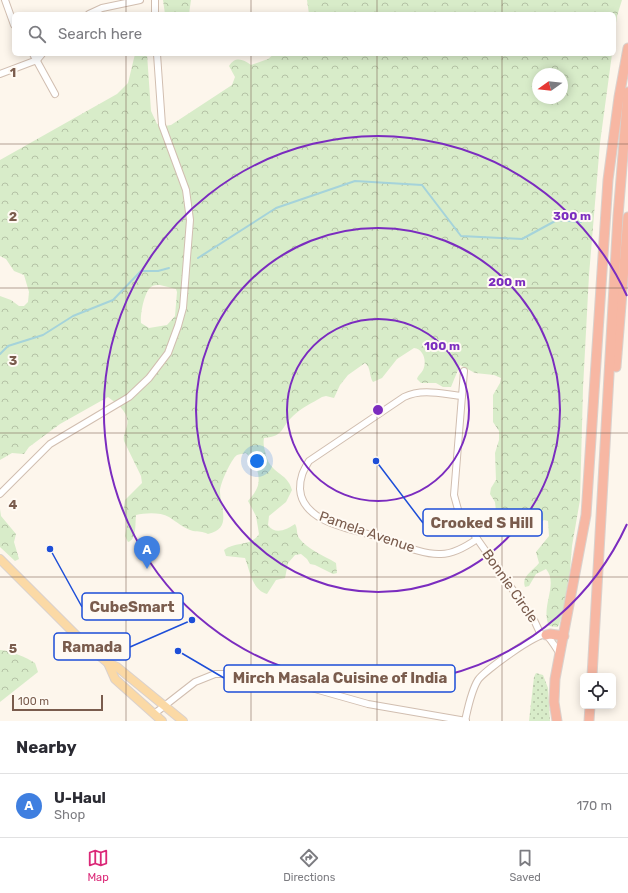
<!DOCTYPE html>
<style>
body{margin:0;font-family:Rubik,sans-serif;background:#f2f2f3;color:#2b2b33}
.controls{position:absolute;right:12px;bottom:12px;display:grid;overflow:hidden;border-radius:6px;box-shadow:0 2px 10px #0003}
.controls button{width:36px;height:36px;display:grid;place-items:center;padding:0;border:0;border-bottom:1px solid #e1e1e2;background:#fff;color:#2b2b33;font:20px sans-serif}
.compass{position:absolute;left:532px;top:68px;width:36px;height:36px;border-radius:50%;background:#fff;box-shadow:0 2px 10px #0003;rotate:255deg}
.scale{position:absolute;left:12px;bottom:10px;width:91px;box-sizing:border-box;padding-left:4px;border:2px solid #7a5c4d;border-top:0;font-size:11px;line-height:14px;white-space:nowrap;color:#7a5c4d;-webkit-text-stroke:3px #fffaf3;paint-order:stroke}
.you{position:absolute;left:257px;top:461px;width:14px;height:14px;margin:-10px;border:3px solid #fff;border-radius:50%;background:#1a73e8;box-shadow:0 0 0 6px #1a73e833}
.badge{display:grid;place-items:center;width:26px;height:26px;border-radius:50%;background:#db2777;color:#fff;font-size:13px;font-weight:700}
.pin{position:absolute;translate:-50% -33px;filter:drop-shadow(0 1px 2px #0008)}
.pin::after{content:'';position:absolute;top:21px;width:14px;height:12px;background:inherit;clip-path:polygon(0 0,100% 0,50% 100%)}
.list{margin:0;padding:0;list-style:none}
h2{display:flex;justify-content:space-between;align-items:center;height:52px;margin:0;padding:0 16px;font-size:17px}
h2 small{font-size:13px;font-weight:400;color:#7c7c81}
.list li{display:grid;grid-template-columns:26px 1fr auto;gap:12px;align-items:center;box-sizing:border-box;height:64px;padding:0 16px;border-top:1px solid #e1e1e2}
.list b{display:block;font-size:15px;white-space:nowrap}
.list p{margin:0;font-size:13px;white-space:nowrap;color:#7c7c81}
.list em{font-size:13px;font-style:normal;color:#7c7c81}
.icon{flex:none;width:22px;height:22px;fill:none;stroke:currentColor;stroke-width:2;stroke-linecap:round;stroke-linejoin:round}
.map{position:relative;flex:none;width:628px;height:721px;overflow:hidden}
.search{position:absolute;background:#fff;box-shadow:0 2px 10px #0003;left:12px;right:12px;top:12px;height:44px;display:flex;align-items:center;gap:10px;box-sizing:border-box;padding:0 14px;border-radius:6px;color:#7c7c81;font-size:15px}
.sheet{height:116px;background:#fff}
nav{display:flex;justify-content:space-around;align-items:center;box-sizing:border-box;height:56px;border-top:1px solid #e1e1e2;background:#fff;font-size:11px;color:#7c7c81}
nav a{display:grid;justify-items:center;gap:2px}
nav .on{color:#db2777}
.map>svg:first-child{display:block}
.grass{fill:url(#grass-dots)}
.forest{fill:url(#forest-crowns);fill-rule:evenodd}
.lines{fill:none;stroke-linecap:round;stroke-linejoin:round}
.stream{stroke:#a5d3da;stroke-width:2}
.minor-casing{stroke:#d1beb0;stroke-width:8}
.major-casing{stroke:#dad1cd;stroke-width:10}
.highway-casing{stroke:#dad1cd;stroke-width:11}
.minor{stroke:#fff;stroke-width:6}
.major{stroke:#fbd9a5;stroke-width:8}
.highway{stroke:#f7b7a3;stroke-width:9}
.grid{fill:none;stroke:#7a5c4d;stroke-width:1;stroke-opacity:0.55}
.ring{fill:none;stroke:#7b2cbf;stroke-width:2}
.labels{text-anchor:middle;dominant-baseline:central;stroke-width:4;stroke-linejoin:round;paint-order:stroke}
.street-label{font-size:14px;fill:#7a5c4d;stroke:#fffaf3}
.grid-label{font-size:13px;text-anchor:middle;font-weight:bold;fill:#7a5c4d;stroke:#fffaf3;stroke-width:4;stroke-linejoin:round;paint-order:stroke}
.centre{fill:#7b2cbf;stroke:#fffaf3;stroke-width:2}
.ring-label{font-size:12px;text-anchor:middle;font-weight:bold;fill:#7b2cbf;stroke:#fffaf3;stroke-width:4;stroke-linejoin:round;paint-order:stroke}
.leader{fill:none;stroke:#1d4ed8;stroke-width:1.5}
.callout-dot{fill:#1d4ed8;stroke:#fffaf3;stroke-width:1.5}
.callout{fill:#fffaf3;stroke:#1d4ed8;stroke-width:1.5}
.callout-label{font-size:15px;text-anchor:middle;font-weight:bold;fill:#7a5c4d}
</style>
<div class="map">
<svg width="628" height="721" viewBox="0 0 628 721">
<defs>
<pattern id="grass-dots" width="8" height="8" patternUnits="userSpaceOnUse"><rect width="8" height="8" fill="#d8ecc9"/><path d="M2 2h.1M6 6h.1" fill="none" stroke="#b4c2a5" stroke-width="1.8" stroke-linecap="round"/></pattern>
<pattern id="forest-crowns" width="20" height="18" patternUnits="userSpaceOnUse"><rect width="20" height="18" fill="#d8ecc9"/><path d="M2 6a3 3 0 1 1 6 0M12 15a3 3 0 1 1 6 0" fill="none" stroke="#b4c2a5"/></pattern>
</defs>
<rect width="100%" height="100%" fill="#fdf6ec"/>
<path class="grass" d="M536 673 543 675 548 688 550 721H529L534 677Z"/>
<g class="forest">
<path d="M163 0H191L189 14H165Z"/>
<path d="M307 0H622L617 16 614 37V14H309Z"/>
<path d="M135 54H147L151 111 157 124 165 126 171 125 232 85 235 77 229 66C235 56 243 59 251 65L268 59 274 54H612L600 143 589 275 583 388 580 500 572 546 570 571 563 611 559 625 557 627 549 626C540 607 559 584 546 569L536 574 529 586 525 587C521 576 533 571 539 563L536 552 549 536 548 521 544 520 536 526 526 528 515 534H511L507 529 499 528 494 517 496 511 495 502 490 494 491 488 496 480 495 453 499 440V431L493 422V395L500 383 501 378 494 375 475 373 460 365 451 387H443L436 383H421L417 379C418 375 421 374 423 370 427 362 424 349 414 348L397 359 382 378 373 382C369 376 371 367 365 363L348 375 340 385 334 398 326 396 322 397C312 403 301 408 293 416 280 428 285 436 264 438 263 443 264 447 265 451 269 475 287 471 292 490L286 502 269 516 268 525C275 535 286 530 295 524 298 529 296 533 299 538 308 550 323 555 336 563L337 573 333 574 315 565 310 564 307 559 301 554 295 555 288 563 285 578 276 580 267 594C252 590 250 571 245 558L226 556 224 550C235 541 251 547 259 534L256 516 248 501C251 497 255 493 257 488 262 477 255 460 246 453 243 454 239 454 237 455 231 459 219 486 220 492 221 509 232 529 208 534 202 531 199 532 193 531 183 528 177 522 169 517 160 512 145 513 136 515 135 523 137 540 128 542L125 536 127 525 123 512 125 500 142 483 141 476 124 441C123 435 125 434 126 429 132 413 118 405 108 397L60 424 29 447 24 454 12 453 0 460V296L11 300 19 306H24L28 302 29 292 24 275 14 271 6 259 0 256V160L117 94 128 83ZM538 74H562V98H538ZM160 285 176 289 177 292 175 316 167 325 149 328 141 323C140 315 144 292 151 287 153 285 157 285 160 285Z"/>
<path d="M0 509 1 516 16 534 14 542 19 559 15 561 0 547Z"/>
<path d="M0 650C12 651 25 657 35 663L38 672 0 702Z"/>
</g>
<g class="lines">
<g class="stream">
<path d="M198 258 276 208 355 181 422 185 461 236 522 239 557 220 581 222"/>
<path d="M0 354 8 346 43 335 73 316 113 300 141 271H158L169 268"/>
</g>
<g class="minor-casing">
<g id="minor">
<path d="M5 0 14 25"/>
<path d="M155 0V14"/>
<path d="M89 14 102 8 140 0"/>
<path d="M33 54 55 94"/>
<path d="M0 74 37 60 42 54"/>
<path d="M464 371 454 495 459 513 534 620 541 635"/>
<path d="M462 396C443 394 422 388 404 397L309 461C303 471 300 477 300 489 302 524 356 530 383 538 400 544 422 555 441 554 454 554 467 546 477 539"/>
<path d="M0 494 50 444 129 397 149 378 168 353 178 326 183 308 190 220 186 190 162 125 157 54"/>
<path d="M154 714 195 682 215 674H231L269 676 368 704 466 721"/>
<path d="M465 721C468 708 471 691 478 680 483 672 539 631 546 635 551 639 556 648 560 654"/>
</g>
</g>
<g class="major-casing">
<g id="major">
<path d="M0 559 83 642 108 663 117 667 183 721"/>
<path d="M108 663 115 679 162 721"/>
</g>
</g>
<g class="highway-casing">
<g id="highway">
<path d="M616 367 628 217"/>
<path d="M546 635 550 634 564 636"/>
<path d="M592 676 618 216 628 92"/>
<path d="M557 721 554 702 555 679 586 515 608 180 619 97 628 48"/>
<path d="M589 721 590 706"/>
</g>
</g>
<use href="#minor" class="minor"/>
<use href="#major" class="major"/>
<use href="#highway" class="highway"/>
</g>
<path class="grid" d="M126 0V14M251 0V14M377 0V14M502 0V14M126 54V721M251 54V721M377 54V721M502 54V721M0 144H628M0 288H628M0 433H628M0 577H628"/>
<g class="ring">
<circle cx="378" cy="410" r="91"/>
<circle cx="378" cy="410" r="182"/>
<path d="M627 524A274 274 0 1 1 627 296"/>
</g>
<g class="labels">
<g class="street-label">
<text transform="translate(367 532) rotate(19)">Pamela Avenue</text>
<text transform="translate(510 586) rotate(55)">Bonnie Circle</text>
</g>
</g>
<g class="grid-label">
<text x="13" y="77">1</text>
<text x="13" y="221">2</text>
<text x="13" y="365">3</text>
<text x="13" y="509">4</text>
<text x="13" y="653">5</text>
</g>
<circle cx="378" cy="410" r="6" class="centre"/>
<g class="ring-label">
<text x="572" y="220">300 m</text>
<text x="507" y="286">200 m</text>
<text x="442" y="350">100 m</text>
</g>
<path class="leader" d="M376 461L423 523M50 549L82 607M192 620L130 647M178 651L224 678"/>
<g class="callout-dot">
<circle cx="376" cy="461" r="4"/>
<circle cx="50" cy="549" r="4"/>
<circle cx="192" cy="620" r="4"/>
<circle cx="178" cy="651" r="4"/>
</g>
<g class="callout">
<rect x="423" y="509" width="119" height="27" rx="4"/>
<rect x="82" y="593" width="101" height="27" rx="4"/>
<rect x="54" y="633" width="76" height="27" rx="4"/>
<rect x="224" y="665" width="231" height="27" rx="4"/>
</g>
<g class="callout-label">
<text x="482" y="528">Crooked S Hill</text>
<text x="132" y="612">CubeSmart</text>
<text x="92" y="652">Ramada</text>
<text x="340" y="683">Mirch Masala Cuisine of India</text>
</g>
</svg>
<div class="controls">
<button><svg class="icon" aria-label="locate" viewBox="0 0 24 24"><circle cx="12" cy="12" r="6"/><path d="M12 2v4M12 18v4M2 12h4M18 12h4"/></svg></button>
</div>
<svg class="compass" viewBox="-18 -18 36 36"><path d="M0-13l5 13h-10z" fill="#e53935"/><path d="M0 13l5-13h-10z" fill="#7c7c81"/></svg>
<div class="scale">100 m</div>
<div class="you"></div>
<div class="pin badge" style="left:147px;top:569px;background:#3f7fe0">A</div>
<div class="search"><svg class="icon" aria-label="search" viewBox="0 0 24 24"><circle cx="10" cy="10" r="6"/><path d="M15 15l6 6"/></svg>Search here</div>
</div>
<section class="sheet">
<h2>Nearby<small></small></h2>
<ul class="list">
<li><span class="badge" style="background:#3f7fe0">A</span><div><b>U-Haul</b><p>Shop</p></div><em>170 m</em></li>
</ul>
</section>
<nav>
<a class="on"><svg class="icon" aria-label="map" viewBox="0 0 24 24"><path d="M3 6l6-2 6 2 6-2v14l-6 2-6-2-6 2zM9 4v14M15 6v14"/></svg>Map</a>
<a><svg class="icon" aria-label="directions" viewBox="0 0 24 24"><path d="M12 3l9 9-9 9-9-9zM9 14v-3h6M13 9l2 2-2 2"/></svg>Directions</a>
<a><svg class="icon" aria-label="saved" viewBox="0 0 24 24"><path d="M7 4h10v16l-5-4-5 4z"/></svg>Saved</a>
</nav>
